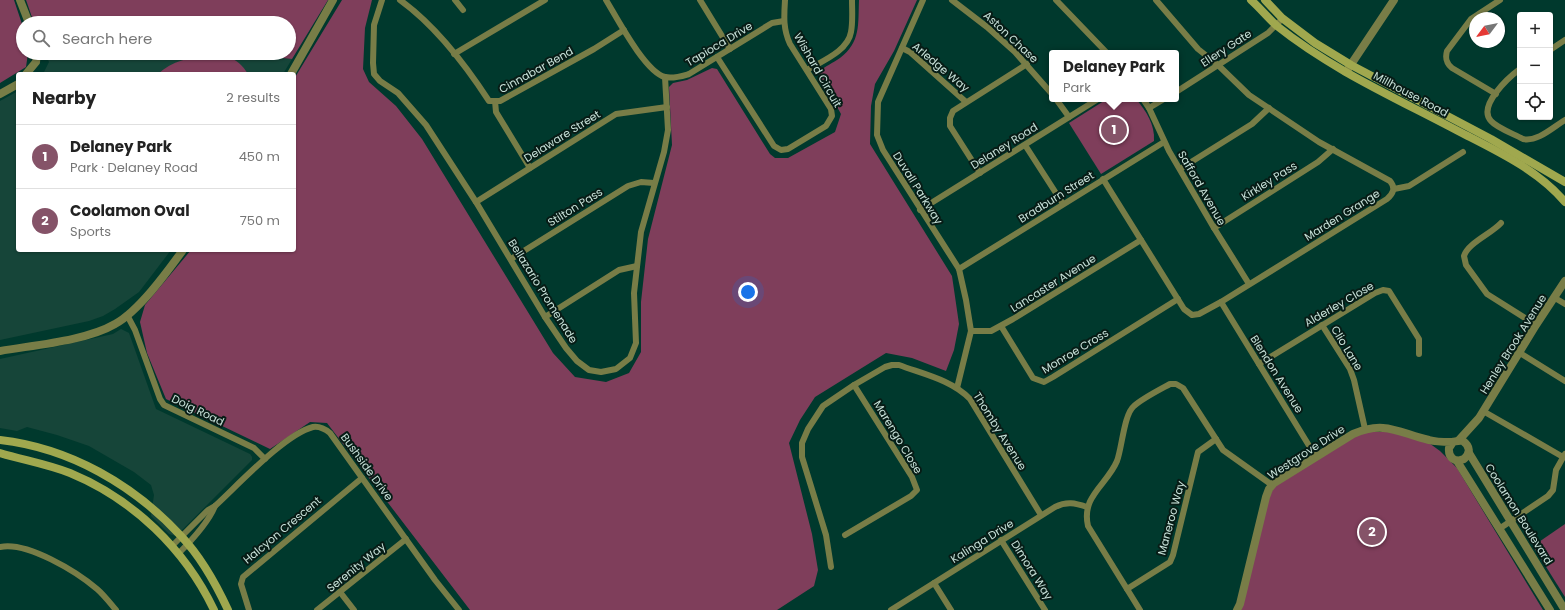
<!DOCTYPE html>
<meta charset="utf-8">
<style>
body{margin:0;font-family:Poppins,sans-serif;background:#f2f2f2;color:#222}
.controls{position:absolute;right:12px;top:12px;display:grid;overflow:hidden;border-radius:4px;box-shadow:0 1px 3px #0004}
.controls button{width:36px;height:36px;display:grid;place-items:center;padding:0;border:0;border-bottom:1px solid #e0e0e0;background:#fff;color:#222;font:20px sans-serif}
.compass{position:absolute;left:1469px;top:12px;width:36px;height:36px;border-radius:50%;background:#fff;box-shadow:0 1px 3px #0004;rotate:238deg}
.you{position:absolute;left:748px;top:292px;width:14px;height:14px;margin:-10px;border:3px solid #fff;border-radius:50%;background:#1a73e8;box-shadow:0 0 0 6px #1a73e833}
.badge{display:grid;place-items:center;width:26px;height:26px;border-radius:50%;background:#855368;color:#fff;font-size:13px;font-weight:700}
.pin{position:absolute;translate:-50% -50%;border:2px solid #fff;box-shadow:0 1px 4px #0006}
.popup{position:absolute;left:1049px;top:50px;width:130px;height:52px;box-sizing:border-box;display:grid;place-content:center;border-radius:4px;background:#fff;filter:drop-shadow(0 1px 3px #0005);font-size:13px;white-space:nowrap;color:#767676}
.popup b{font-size:15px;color:#222}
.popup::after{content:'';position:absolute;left:50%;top:100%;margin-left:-8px;border:8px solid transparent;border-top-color:#fff}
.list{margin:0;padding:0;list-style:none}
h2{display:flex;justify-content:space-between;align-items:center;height:52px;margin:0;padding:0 16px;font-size:17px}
h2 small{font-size:13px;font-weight:400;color:#767676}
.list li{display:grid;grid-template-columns:26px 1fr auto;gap:12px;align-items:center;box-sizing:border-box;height:64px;padding:0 16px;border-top:1px solid #e0e0e0}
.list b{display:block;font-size:15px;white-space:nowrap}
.list p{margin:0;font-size:13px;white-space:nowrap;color:#767676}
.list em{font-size:13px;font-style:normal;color:#767676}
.icon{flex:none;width:22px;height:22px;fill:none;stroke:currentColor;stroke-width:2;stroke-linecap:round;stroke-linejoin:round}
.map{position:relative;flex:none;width:1565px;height:610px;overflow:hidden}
.search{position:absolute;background:#fff;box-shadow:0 1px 3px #0004;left:16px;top:16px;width:280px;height:44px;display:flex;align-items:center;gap:10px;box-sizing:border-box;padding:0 14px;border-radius:22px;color:#767676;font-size:15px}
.panel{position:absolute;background:#fff;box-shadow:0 1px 3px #0004;left:16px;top:72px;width:280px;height:180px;border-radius:4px}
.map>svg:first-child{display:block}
.built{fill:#164539}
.green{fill:#7f3e5b}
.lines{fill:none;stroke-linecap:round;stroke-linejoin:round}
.minor{stroke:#787d47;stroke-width:6}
.tertiary{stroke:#787d47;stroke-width:8}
.secondary{stroke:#a0a84e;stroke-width:8}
.labels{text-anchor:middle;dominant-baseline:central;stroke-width:4;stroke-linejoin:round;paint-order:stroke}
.street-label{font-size:11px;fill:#c9e2da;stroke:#071c16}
</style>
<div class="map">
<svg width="1565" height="610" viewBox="0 0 1565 610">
<rect width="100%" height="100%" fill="#00392d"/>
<g class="built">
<path d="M45 53H229L292 59 283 74H43L49 62Z"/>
<path d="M18 91V250H171L139 292 115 309 103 316 89 321 0 340V101Z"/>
<path d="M121 329 129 333 156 409 250 454 252 457V460L176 536 169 534 151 516 154 495 151 485 134 472 89 446 57 435 27 427 17 431 0 428V359L113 334Z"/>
</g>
<g class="green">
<path d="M0 0H14L23 27V53H28L26 67 0 83Z"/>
<path d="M26 0H328L292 59 230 53H289V23H34Z"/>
<path d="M342 0H372L365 28 363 69 369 82 396 106 422 139 553 353 575 377 606 382 629 373 641 352V302L648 239 672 145 669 87 673 83 687 80 712 68 717 69 770 154 775 158H788L835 132 841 114 820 76 819 72C825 66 833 63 840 58 861 42 858 24 859 0H917L894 51 875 84 871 106 870 144 952 276 959 324 954 350 946 371 912 358 886 353 815 397 800 420 789 443 812 534 818 570 814 586 777 610H470L327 423 310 422 270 449 166 399 147 353 140 322 145 305 191 250H294V79Z"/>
<path d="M209 55C228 56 237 57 248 74H158C172 61 190 57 209 55Z"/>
<path d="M1107 99H1136C1146 111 1155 124 1154 141L1101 174 1069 123Z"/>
<path d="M1366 432H1390L1429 443 1440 451 1457 468 1543 610H1241L1267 500 1276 484 1352 438Z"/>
<path d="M1565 524V597L1533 546Z"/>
</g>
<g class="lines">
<g class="minor">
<path d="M382 0 374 25 373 63 374 74 380 81 398 93 426 125 476 202 545 317 566 348 577 361 589 370 601 372 616 369 630 358 636 343 634 293 641 232 664 152 668 130 665 77"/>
<path d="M400 0C436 26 465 64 489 101H500L594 49 624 30"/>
<path d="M455 0 463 10"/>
<path d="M606 0C617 18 645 72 665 77 673 79 682 76 689 74L772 23 784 21"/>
<path d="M700 0 730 49"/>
<path d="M923 0 878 102 877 135 883 150 959 269 966 300 971 331 957 388"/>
<path d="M952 0 987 27 1015 52 1052 94"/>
<path d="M1056 0 1107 53"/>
<path d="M902 48 910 52 966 102"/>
<path d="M1550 50 1565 40"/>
<path d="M454 54 545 0"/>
<path d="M717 57 774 146 781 150 788 149 826 126 832 116 831 109 790 44C783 29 784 16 785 0"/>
<path d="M1520 69C1509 77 1477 106 1491 121 1497 128 1514 134 1523 139 1538 142 1553 127 1565 120"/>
<path d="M807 70C822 61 848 51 851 32 853 22 852 10 852 0"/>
<path d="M1176 92 1268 33 1279 22"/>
<path d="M1496 94 1452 68C1446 63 1445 58 1447 51L1471 19 1500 0"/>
<path d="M1056 99 1069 117"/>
<path d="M1143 99 1149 108 1169 151 1214 228 1249 284"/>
<path d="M495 101 496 112 530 168"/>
<path d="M1149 108 1164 99"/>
<path d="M1025 145 1063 204"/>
<path d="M1180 169 1252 124 1269 108"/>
<path d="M980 173 950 126V118L953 111 1027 64"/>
<path d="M1103 179 1184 309 1192 315 1199 314 1221 302 1387 199C1393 194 1396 188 1390 181L1319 142 1249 95 1218 65 1198 49 1156 0"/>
<path d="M1394 189 1409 186 1463 152"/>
<path d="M476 202 616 114 667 107"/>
<path d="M920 210 1098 99"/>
<path d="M1501 223C1491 234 1468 243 1464 256L1466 265 1487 294 1536 325"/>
<path d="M1214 228 1318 162 1333 149"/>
<path d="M511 259 628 186 641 182 654 183"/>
<path d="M959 269 1164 142"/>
<path d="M1555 298 1565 304"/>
<path d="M1221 302 1316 457"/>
<path d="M127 315 135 330 160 399 164 405 254 448 265 459"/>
<path d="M545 317 619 270 637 266"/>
<path d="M1322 325 1350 369 1354 380 1365 429"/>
<path d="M1001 326 1033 378 1044 382 1053 377 1178 299"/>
<path d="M971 331H991L1013 319 1141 240"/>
<path d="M1520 353 1565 381"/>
<path d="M1259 364 1375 293 1383 290 1389 291 1419 339V354"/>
<path d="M1483 411 1563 457"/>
<path d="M1499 529 1548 496 1553 490 1556 470 1565 454"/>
<path d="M845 535 911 496 917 490 912 477 854 385"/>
<path d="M1001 540 1045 610"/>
<path d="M172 546 208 510 215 506C238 485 285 434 313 427 319 426 325 429 330 433L435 580 459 610"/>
<path d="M0 547C27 541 77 572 97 589 104 595 110 603 116 610"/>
<path d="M179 553C190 542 209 521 215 506"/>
<path d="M831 567 826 535 802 457V443L808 429 823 406 854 385 885 367 892 365H899C923 374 952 380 970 399L1041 515"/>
<path d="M934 583 951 610"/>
<path d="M1127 589 1170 562 1173 555 1198 452 1216 439"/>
<path d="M340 592 354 610"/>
<path d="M249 610 241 584 243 577 362 478"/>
<path d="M317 610 406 539"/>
<path d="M891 610 1055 507C1067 501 1075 503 1087 507"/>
<path d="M1140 610 1088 526C1081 496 1107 485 1117 461 1122 448 1124 414 1134 406 1143 398 1159 390 1170 384H1176L1183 388 1223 450 1272 485"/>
</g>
<g class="tertiary">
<path d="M20 0 29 23"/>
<path d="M1346 72 1394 0"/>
<path d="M26 74 36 62 37 53"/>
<path d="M291 74 333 0"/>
<path d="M0 94 18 84"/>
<path d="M0 351C34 345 86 341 115 324 139 311 167 272 183 250"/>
<path d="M1459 440 1479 418 1536 325 1565 281"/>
<path d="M1469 453 1563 607"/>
<path d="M1457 461 1550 610"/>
<path d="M1237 610 1240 604 1266 497 1269 489 1274 483 1353 434C1385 420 1399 433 1429 440 1436 442 1444 442 1451 442 1455 442 1458 440 1463 441 1470 446 1471 453 1464 459 1455 463 1448 458 1449 448L1453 442"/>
</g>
<g class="secondary">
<path d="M1251 0C1260 8 1268 18 1277 26 1332 70 1398 99 1460 132 1497 151 1538 170 1565 202"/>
<path d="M1265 0 1282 18 1315 43 1351 65 1491 139 1565 182"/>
<path d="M0 440C70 448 134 485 181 536 201 557 216 584 228 610"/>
<path d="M0 453C23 460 47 464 70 473 133 499 185 549 214 610"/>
</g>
</g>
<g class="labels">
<g class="street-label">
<text transform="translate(1011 37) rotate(43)">Aston Chase</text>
<text transform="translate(719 44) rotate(-31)">Tapioca Drive</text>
<text transform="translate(1226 48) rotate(-33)">Ellery Gate</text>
<text transform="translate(941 67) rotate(40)">Arledge Way</text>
<text transform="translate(536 70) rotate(-29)">Cinnabar Bend</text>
<text transform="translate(818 70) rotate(60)">Wishard Circuit</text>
<text transform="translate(1411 94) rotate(28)">Millhouse Road</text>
<text transform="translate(562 136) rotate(-32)">Delaware Street</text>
<text transform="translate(1004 146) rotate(-32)">Delaney Road</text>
<text transform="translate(1269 181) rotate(-32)">Kirkley Pass</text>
<text transform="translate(918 188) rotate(58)">Duvall Parkway</text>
<text transform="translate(1202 188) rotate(60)">Safford Avenue</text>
<text transform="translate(1056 197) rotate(-32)">Bradburn Street</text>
<text transform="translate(575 207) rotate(-32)">Stilton Pass</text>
<text transform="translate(1342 215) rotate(-32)">Marden Grange</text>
<text transform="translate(1053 283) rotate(-32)">Lancaster Avenue</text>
<text transform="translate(543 291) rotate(58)">Bellazario Promenade</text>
<text transform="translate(1339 304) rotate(-30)">Alderley Close</text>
<text transform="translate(1513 344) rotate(-58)">Henley Brook Avenue</text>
<text transform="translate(1347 348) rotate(59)">Clio Lane</text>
<text transform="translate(1075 351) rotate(-31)">Monroe Cross</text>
<text transform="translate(1277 374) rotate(58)">Blendon Avenue</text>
<text transform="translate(198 410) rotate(26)">Doig Road</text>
<text transform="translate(1000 431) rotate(58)">Thomby Avenue</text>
<text transform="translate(898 437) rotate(59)">Marengo Close</text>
<text transform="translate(1306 452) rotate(-33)">Westgrove Drive</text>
<text transform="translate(367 467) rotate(54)">Bushside Drive</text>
<text transform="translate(1519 514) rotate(58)">Coolamon Boulevard</text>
<text transform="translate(1171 518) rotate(-75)">Maneroo Way</text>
<text transform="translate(282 530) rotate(-40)">Halcyon Crescent</text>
<text transform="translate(982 541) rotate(-32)">Kalinga Drive</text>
<text transform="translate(356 567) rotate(-39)">Serenity Way</text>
<text transform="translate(1032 570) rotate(58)">Dimora Way</text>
</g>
</g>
</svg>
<div class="controls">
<button>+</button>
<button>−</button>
<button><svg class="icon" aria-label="locate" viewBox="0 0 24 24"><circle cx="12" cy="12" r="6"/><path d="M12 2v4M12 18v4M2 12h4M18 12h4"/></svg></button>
</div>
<svg class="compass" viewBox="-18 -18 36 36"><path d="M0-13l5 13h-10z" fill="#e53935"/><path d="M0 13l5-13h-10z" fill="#767676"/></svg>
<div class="you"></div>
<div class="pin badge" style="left:1114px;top:130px">1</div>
<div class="popup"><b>Delaney Park</b>Park</div>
<div class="pin badge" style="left:1372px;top:532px">2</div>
<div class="search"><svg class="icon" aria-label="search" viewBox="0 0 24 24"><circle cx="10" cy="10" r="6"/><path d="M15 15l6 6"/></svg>Search here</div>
<section class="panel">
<h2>Nearby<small>2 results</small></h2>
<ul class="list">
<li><span class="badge">1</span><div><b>Delaney Park</b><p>Park · Delaney Road</p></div><em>450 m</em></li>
<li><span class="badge">2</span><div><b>Coolamon Oval</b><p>Sports</p></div><em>750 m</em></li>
</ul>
</section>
</div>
